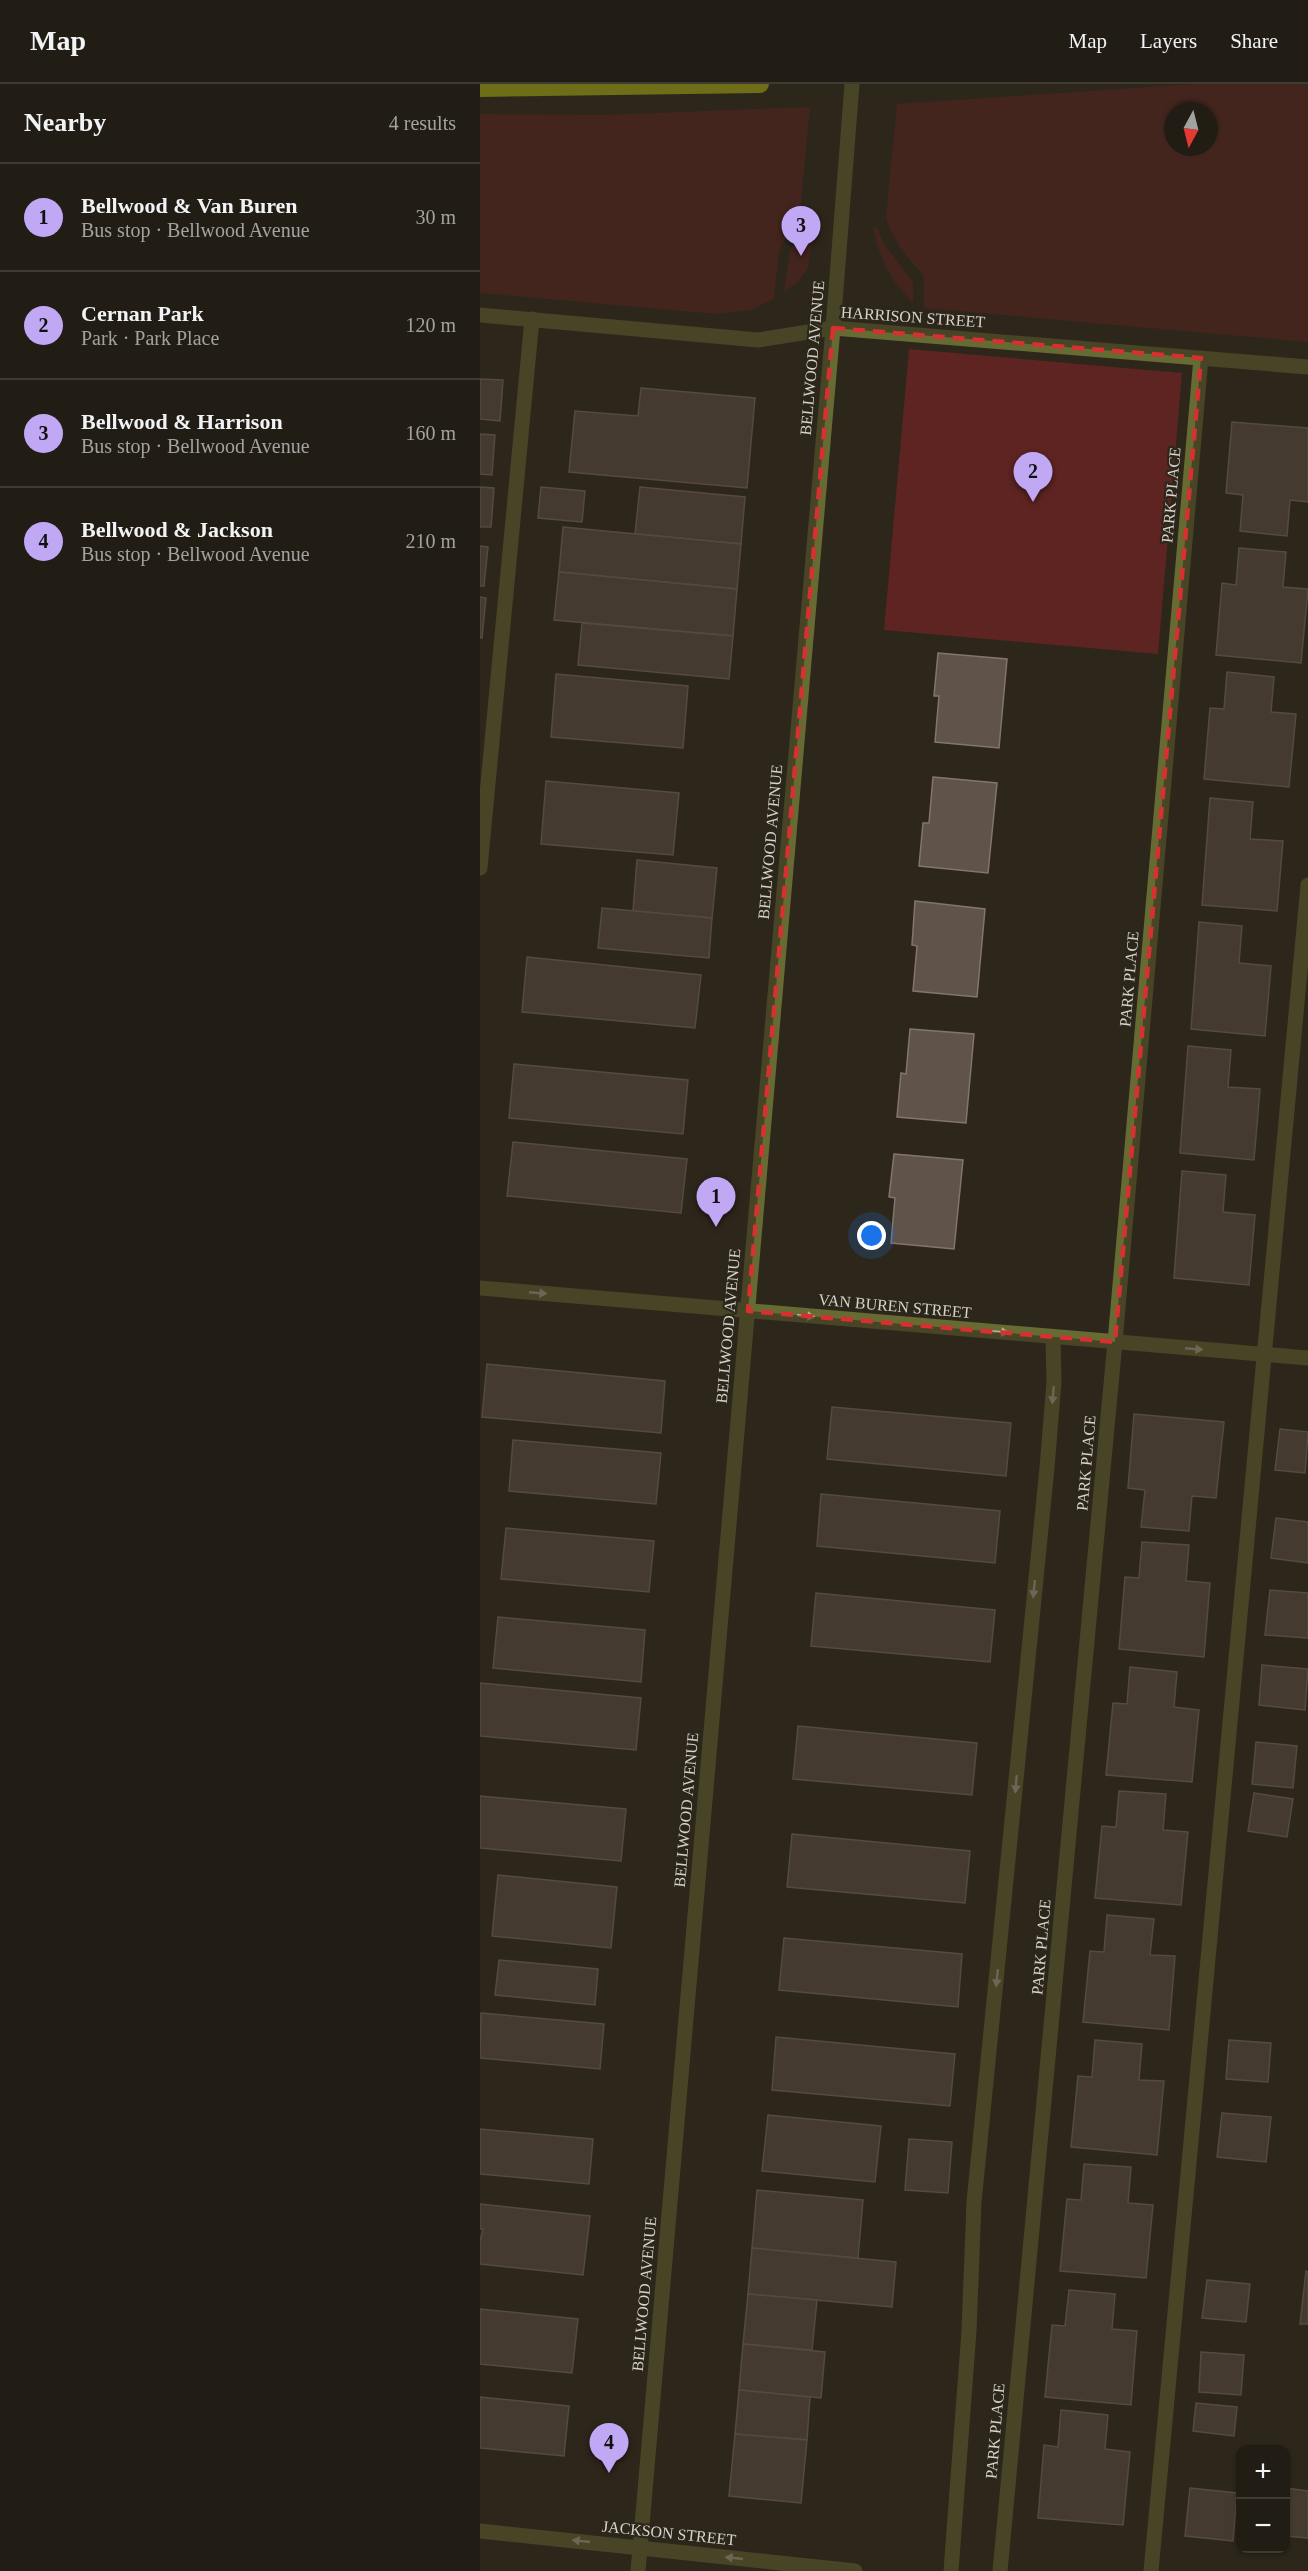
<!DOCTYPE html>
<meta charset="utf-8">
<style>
body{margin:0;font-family:"Times New Roman",serif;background:#2e2a22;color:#f1f3f6}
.controls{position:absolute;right:18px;bottom:18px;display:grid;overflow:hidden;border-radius:12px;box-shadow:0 2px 4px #0004}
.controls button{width:54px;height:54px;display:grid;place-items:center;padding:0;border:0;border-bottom:2px solid #3f3b34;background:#221d14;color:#f1f3f6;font:30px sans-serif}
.compass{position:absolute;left:684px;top:18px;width:54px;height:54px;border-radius:50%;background:#221d14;box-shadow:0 2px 4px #0004;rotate:187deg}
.you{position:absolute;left:392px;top:1152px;width:21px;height:21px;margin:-15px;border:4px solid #fff;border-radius:50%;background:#1a73e8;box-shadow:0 0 0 9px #1a73e833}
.badge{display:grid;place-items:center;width:39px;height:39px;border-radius:50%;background:#c0a8f4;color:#111;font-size:20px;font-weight:700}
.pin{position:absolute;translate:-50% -50px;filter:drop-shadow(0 2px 3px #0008)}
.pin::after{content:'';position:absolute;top:32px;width:21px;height:18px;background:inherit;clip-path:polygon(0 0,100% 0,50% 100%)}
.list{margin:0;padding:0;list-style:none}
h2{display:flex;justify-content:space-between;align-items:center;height:78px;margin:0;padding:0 24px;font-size:26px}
h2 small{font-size:20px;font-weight:400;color:#a2a2a0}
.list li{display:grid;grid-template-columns:39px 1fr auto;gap:18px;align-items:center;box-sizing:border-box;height:108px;padding:0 24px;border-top:2px solid #3f3b34}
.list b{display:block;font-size:22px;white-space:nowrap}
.list p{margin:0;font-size:20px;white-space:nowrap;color:#a2a2a0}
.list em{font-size:20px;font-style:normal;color:#a2a2a0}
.map{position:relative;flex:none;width:828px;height:2487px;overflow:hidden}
header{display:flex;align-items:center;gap:36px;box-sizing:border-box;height:84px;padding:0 30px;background:#221d14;border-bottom:2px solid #3f3b34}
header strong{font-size:28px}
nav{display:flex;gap:33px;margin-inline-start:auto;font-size:21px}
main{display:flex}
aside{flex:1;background:#221d14}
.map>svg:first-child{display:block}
.green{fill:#5d2422;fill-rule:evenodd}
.building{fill:#60534a;stroke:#84756c;stroke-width:1.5}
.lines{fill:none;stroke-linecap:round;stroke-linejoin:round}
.minor{stroke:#666a33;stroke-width:15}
.highway{stroke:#bdc414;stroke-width:18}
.oneway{fill:#b5b49d}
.marked{fill:none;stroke:#d63130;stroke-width:4.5;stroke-dasharray:12 8;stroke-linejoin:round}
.labels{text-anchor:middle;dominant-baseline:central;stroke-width:4.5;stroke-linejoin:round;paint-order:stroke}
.street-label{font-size:16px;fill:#d7d3cb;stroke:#2d271b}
</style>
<header>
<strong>Map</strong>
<nav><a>Map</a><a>Layers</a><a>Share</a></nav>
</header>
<main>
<aside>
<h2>Nearby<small>4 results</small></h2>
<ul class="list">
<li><span class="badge">1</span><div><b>Bellwood &amp; Van Buren</b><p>Bus stop · Bellwood Avenue</p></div><em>30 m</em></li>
<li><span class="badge">2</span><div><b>Cernan Park</b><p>Park · Park Place</p></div><em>120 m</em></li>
<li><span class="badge">3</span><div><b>Bellwood &amp; Harrison</b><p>Bus stop · Bellwood Avenue</p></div><em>160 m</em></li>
<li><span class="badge">4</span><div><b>Bellwood &amp; Jackson</b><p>Bus stop · Bellwood Avenue</p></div><em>210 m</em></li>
</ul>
</aside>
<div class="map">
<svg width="828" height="2487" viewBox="0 0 828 2487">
<rect width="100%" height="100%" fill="#2d271b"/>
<g class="green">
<path d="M714 0H828V258L444 224V192C427 173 414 158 406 134L417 20ZM693 27H729V63H693Z"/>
<path d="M330 23 320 129 299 167 294 214 271 226 237 230 0 209V30L125 31Z"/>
<path d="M337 124 328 184 319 197 304 208 310 167Z"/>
<path d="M393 143H397L404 160 433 198V218C410 197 399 173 393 143Z"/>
<path d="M429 265 702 289 678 570 404 546Z"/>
</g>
<g class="building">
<path d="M0 295 23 296 20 337 0 335Z"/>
<path d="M161 304 275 314 267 404 89 388 95 327 158 332Z"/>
<path d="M752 338 828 344V418L810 416 807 452 760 447 763 411 746 409Z"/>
<path d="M0 350 15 351 12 391 0 390Z"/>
<path d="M0 403 14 404 11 443H0Z"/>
<path d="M61 403 105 407 102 438 58 434Z"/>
<path d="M160 403 265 413 261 460 155 450Z"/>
<path d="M83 443 261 460 257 505 79 488Z"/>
<path d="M0 462 8 463 4 502H0Z"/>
<path d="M759 464 806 468 803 503 828 505 821 579 736 571 742 499 756 501Z"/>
<path d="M79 488 257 505 253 552 74 536Z"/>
<path d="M0 513 6 514 2 554H0Z"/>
<path d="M102 539 253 552 249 595 98 581Z"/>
<path d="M458 569 527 575 519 664 455 658 459 612H454Z"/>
<path d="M747 588 794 593 791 628 816 630 809 703 724 695 730 624 744 625Z"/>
<path d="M76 590 208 602 203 664 71 653Z"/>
<path d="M453 693 517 699 508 789 439 782 443 739H449Z"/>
<path d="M66 697 199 709 193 771 61 760Z"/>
<path d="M730 714 773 718 770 755 803 757 797 827 722 821Z"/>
<path d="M157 776 237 784 232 834 153 827Z"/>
<path d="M435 817 505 825 497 913 433 907 437 862 432 861Z"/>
<path d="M122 824 232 834 229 874 118 864Z"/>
<path d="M719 838 762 842 759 879 791 882 785 952 711 945Z"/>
<path d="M47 873 221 891 215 944 42 928Z"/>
<path d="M430 945 494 950 486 1039 417 1033 421 989 426 990Z"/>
<path d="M708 962 751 966 748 1003 780 1005 774 1076 700 1069Z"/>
<path d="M34 980 208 996 203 1050 29 1034Z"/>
<path d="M33 1058 207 1075 201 1129 27 1112Z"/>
<path d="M414 1070 483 1076 474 1165 411 1159 415 1114 409 1113Z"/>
<path d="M702 1087 746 1091 743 1128 775 1131 769 1201 694 1194Z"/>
<path d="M7 1280 185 1297 181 1349 2 1333Z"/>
<path d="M352 1323 531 1339 526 1392 347 1375Z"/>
<path d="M654 1330 744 1338 736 1414 712 1412 709 1447 661 1443 665 1406 648 1404Z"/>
<path d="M800 1345 828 1348 825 1389 795 1386Z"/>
<path d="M33 1356 181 1369 176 1420 29 1407Z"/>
<path d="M341 1410 520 1427 515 1479 337 1462Z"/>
<path d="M796 1434 828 1438V1479L791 1474Z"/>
<path d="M26 1444 174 1457 169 1508 21 1495Z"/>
<path d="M662 1458 709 1461 706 1497 730 1499 724 1573 639 1565 645 1493 659 1494Z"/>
<path d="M790 1506 828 1509V1554L785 1551Z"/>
<path d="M336 1509 515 1526 510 1578 331 1562Z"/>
<path d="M18 1533 165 1546 161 1598 13 1584Z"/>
<path d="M782 1581 828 1585 825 1626 779 1621Z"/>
<path d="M650 1583 697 1588 694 1623 719 1626 712 1698 626 1691 633 1619 647 1620Z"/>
<path d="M0 1599 161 1614 156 1666 0 1652Z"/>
<path d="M318 1642 497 1659 492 1711 313 1695Z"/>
<path d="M776 1658 817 1662 813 1704 772 1700Z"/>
<path d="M639 1707 686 1710 683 1746 708 1748 701 1821 615 1814 622 1742 636 1743Z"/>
<path d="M774 1709 813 1715 807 1753 768 1747Z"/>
<path d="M0 1712 146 1725 141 1777 0 1764Z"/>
<path d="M312 1750 490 1767 485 1819 307 1803Z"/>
<path d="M18 1791 137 1803 131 1864 12 1852Z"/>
<path d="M627 1831 674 1835 670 1871 695 1872 689 1946 603 1938 610 1867 624 1868Z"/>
<path d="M304 1854 482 1870 478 1923 299 1906Z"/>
<path d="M19 1876 118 1885 115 1921 15 1911Z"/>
<path d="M1 1929 124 1940 120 1985 0 1974Z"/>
<path d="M296 1953 475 1970 470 2022 292 2006Z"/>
<path d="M615 1956 662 1960 659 1996 684 1997 677 2071 591 2063 598 1992 612 1993Z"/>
<path d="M749 1956 791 1959 788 1998 746 1995Z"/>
<path d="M742 2029 791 2033 786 2078 737 2073Z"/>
<path d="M288 2031 401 2042 395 2098 282 2087Z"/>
<path d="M0 2045 113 2055 109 2100 0 2090Z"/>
<path d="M429 2055 472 2058 468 2109 425 2106Z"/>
<path d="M604 2080 651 2083 648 2119 673 2121 666 2194 580 2187 587 2115 601 2116Z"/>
<path d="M277 2106 383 2116 378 2174 272 2164Z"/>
<path d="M0 2120 110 2132 103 2191 0 2180V2157L3 2145H0Z"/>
<path d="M272 2164 416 2178 412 2223 268 2210Z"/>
<path d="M826 2187 828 2188V2240H820Z"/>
<path d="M727 2196 770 2200 766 2238 722 2234Z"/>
<path d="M589 2206 635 2210 632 2245 657 2247 651 2321 565 2313 572 2241 585 2242Z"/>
<path d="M268 2210 337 2216 332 2266 263 2260Z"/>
<path d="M0 2225 98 2235 92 2289 0 2280Z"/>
<path d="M263 2260 345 2268 341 2314 259 2306Z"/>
<path d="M721 2268 764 2271 761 2311 719 2308Z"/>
<path d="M259 2306 330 2313 327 2356 255 2350Z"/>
<path d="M0 2313 89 2322 84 2372 0 2364Z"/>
<path d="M716 2319 757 2323 754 2352 713 2347Z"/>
<path d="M581 2326 628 2331 625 2365 650 2368 643 2441 558 2434 564 2361 578 2363Z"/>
<path d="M255 2350 327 2356 321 2419 249 2412Z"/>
<path d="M710 2404 757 2409 753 2457 705 2452Z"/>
<path d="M806 2404 828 2407V2454L806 2452Z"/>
</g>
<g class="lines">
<g class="minor">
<path d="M0 231 278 256 353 244 828 283"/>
<path d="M0 784 52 235"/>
<path d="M0 1204 828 1274"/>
<path d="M0 2447 375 2487"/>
<path d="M158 2487 353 244 372 0"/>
<path d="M471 2487 489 2247 494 2118 567 1384 574 1298 573 1253"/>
<path d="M520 2487 635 1258 721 274"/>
<path d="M671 2487 828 801"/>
</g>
<path class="highway" d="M0 4 280 0"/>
</g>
<defs><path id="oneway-solid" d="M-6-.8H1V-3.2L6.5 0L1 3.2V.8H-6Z" transform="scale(1.5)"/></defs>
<g class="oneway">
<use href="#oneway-solid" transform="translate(58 1209) rotate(5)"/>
<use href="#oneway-solid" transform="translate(326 1232) rotate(5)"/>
<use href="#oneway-solid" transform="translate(520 1248) rotate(5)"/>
<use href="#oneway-solid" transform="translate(714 1265) rotate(5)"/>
<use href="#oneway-solid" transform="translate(573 1311) rotate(95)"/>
<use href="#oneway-solid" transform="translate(554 1505) rotate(96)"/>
<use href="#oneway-solid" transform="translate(536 1700) rotate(95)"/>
<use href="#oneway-solid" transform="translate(517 1894) rotate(96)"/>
<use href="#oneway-solid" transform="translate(101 2457) rotate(-174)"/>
<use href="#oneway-solid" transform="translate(254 2474) rotate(-174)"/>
</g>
<path d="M0 0H828V2487H0ZM353 244 721 274 635 1258 268 1227Z" fill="#2d271b" fill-opacity=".55" fill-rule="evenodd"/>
<path class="marked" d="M353 244 721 274 635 1258 268 1227Z"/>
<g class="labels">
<g class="street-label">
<text transform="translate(433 233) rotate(4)">HARRISON STREET</text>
<text transform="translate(332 274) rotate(-85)">BELLWOOD AVENUE</text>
<text transform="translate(691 411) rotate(-85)">PARK PLACE</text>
<text transform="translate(290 758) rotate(-85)">BELLWOOD AVENUE</text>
<text transform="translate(649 895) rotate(-85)">PARK PLACE</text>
<text transform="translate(415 1222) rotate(5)">VAN BUREN STREET</text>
<text transform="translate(248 1242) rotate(-85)">BELLWOOD AVENUE</text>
<text transform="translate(606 1379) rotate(-85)">PARK PLACE</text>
<text transform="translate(206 1726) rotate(-85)">BELLWOOD AVENUE</text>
<text transform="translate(561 1863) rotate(-85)">PARK PLACE</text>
<text transform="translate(164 2210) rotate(-85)">BELLWOOD AVENUE</text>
<text transform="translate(515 2347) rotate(-85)">PARK PLACE</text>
<text transform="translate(189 2449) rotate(6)">JACKSON STREET</text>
</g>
</g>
</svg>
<div class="controls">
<button>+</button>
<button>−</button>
</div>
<svg class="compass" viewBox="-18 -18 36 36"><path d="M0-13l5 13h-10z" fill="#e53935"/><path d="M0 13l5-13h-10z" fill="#a2a2a0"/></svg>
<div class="you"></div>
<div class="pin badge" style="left:236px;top:1143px">1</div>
<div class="pin badge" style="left:553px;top:418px">2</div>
<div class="pin badge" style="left:321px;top:172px">3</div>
<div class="pin badge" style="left:129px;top:2389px">4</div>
</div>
</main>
